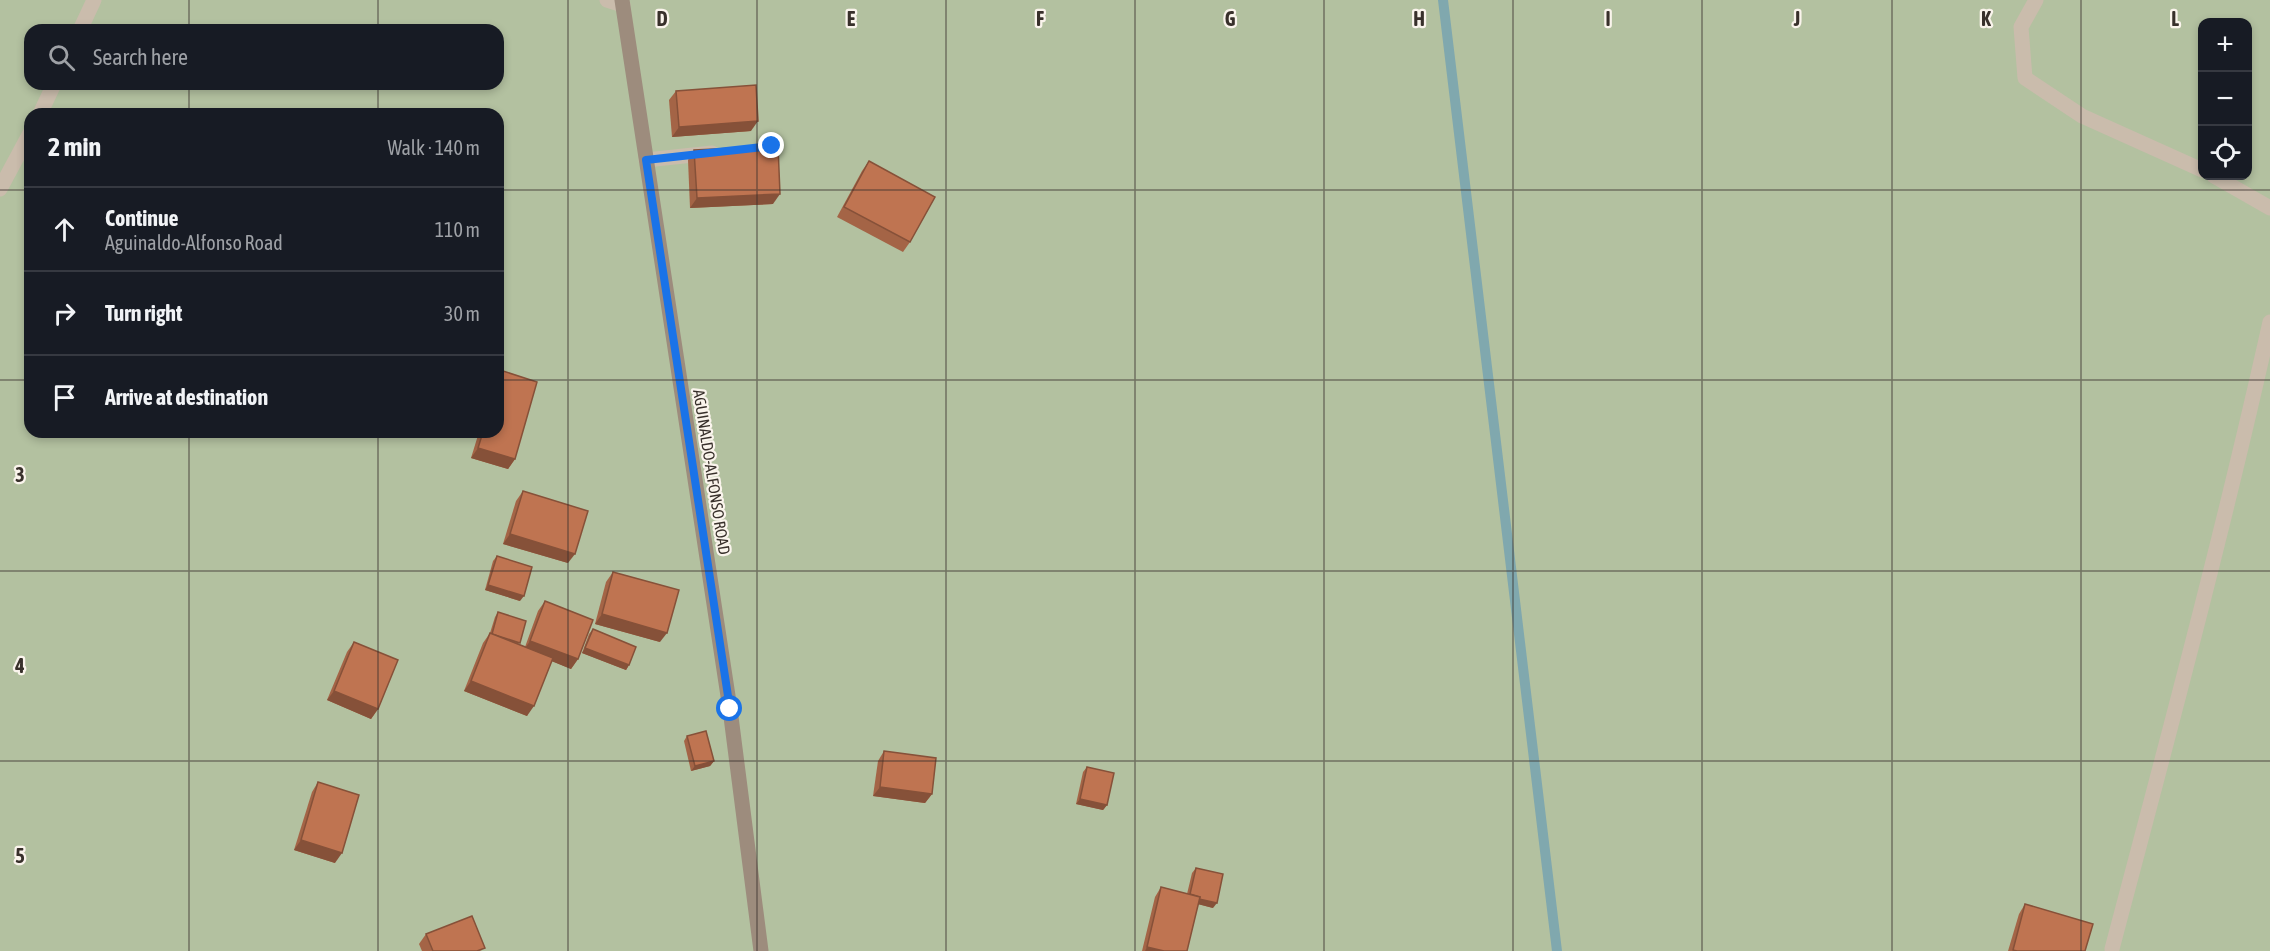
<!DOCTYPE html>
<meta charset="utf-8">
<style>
body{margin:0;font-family:"Asap Condensed",sans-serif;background:#20242c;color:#f1f3f6}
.controls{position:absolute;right:18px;top:18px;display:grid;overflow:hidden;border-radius:12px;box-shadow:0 3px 9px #0003}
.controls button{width:54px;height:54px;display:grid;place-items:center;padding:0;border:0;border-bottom:2px solid #363941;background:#171b24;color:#f1f3f6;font:30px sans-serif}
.stop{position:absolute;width:18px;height:18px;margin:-14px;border:4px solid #1a73e8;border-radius:50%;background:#fff}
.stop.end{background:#1a73e8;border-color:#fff;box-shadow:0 2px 6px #0008}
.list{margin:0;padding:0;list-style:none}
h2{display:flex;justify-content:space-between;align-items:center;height:78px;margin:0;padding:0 24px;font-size:26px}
h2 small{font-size:20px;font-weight:400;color:#9ea1a6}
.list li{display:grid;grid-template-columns:39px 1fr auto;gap:18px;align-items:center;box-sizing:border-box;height:84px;padding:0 24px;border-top:2px solid #363941}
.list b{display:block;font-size:22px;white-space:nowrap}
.list p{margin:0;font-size:20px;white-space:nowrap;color:#9ea1a6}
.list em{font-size:20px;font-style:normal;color:#9ea1a6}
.icon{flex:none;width:33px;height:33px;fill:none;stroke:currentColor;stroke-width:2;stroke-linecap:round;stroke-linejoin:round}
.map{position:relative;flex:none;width:2270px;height:951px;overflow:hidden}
.search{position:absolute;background:#171b24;box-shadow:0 3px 9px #0003;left:24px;top:24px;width:480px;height:66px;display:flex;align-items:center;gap:15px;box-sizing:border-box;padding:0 21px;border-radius:18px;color:#9ea1a6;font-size:22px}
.panel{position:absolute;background:#171b24;box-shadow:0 3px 9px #0003;left:24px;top:108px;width:480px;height:330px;border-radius:18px}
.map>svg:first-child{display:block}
.green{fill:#b3c1a0;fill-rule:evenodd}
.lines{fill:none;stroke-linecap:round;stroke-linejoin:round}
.stream{stroke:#80a8ae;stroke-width:10}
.lane{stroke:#cabcac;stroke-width:15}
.street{stroke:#cabcac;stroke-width:15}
.secondary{stroke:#9d8c7d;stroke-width:15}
.wall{fill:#a46446}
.shaded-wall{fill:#865139}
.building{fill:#bf7451;stroke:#865139;stroke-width:1.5}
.route{stroke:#1a73e8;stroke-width:8}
.grid{fill:none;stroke:#38302b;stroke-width:1.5;stroke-opacity:0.55}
.labels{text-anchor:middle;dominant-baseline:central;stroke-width:4.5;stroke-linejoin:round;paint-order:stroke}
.street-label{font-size:16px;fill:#38302b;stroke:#faf4ec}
.grid-label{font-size:20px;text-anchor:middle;font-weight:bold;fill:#38302b;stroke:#faf4ec;stroke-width:4.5;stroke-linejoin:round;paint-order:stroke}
</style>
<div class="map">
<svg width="2270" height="951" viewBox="0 0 2270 951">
<rect width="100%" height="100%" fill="#f2ebe0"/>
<path class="green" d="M0 0H2270V951H0ZM2202 22H2248V176H2202ZM30 30H498V84H30ZM30 114H498V432H30Z"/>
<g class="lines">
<path class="stream" d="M1443 0 1557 951"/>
<path class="lane" d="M646 160 712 153"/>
<g class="street">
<path d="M607 0 623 5"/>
<path d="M2036 0 2021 27 2025 78 2082 116 2202 170"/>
<path d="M80 30 94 0"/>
<path d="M40 114 54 84"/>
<path d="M2214 176 2270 208"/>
<path d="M0 189 30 133"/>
<path d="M2112 949C2167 741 2223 533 2270 322"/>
</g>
<path class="secondary" d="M622 0 730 709 761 951"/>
</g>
<g class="wall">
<path d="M676 91 751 131 672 137 669 100Z"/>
<path d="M694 150 773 204 690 208 688 160Z"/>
<path d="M869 161 910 242 903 252 837 217 862 171Z"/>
<path d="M500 370 515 459 508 469 471 458 479 432H498V374Z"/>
<path d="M523 491 568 563 503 544 516 501Z"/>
<path d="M497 556 520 601 485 590 493 561Z"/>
<path d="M613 572 660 642 595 624 606 582Z"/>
<path d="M545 601 578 659 571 669 552 661 527 716 464 691 483 643 490 633 495 617 498 612 519 644 525 647 538 611Z"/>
<path d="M593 629 629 665 626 670 582 653 589 634Z"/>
<path d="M354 642 378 709 371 719 327 700 347 652Z"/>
<path d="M687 736 714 761 710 766 691 771 684 741Z"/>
<path d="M884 751 932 794 925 803 873 796 878 761Z"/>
<path d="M1087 767 1107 805 1103 810 1076 804 1083 772Z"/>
<path d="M318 782 335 863 294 850 312 792Z"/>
<path d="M1196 868 1213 908 1198 904 1187 951H1142L1155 897 1161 887 1187 894 1192 873Z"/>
<path d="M2025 904 2085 951H2008L2019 914Z"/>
<path d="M426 934 482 951H422L419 944Z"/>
</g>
<g class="shaded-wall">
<path d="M758 121 751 131 672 137 679 127Z"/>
<path d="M780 194 773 204 690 208 697 198Z"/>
<path d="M478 448 515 459 508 469 471 458Z"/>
<path d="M510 534 575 554 568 563 503 544Z"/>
<path d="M488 585 524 596 520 601 485 590Z"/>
<path d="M602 614 667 633 660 642 595 624Z"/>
<path d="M530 641 578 659 571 669 524 650Z"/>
<path d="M585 648 629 665 626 670 582 653Z"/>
<path d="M471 681 534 706 527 716 464 691Z"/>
<path d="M334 691 378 709 371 719 327 700Z"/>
<path d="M714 761 710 766 691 771 695 766Z"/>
<path d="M880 787 932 794 925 803 873 796Z"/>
<path d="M1080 799 1107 805 1103 810 1076 804Z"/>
<path d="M301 840 342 853 335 863 294 850Z"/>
<path d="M1189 896 1217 903 1213 908 1186 901Z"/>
<path d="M1147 947 1164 951H1145Z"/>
</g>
<g class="building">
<path d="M756 85 758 121 679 127 676 91Z"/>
<path d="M778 146 780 194 697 198 694 150Z"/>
<path d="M869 161 935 197 910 242 844 207Z"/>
<path d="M500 370 537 382 515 459 478 448 483 432H498V379Z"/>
<path d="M523 491 588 511 575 554 510 534Z"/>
<path d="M497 556 532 567 524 596 488 585Z"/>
<path d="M613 572 679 590 667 633 602 614Z"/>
<path d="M545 601 593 620 578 659 530 641Z"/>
<path d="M498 612 526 621 520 643 492 634Z"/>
<path d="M593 629 636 647 629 665 585 648Z"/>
<path d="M490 633 553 658 534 706 471 681Z"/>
<path d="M354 642 398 660 378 709 334 691Z"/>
<path d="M706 731 714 761 695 766 687 736Z"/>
<path d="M884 751 936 758 932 794 880 787Z"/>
<path d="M1087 767 1114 773 1107 805 1080 799Z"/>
<path d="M318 782 359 795 342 853 301 840Z"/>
<path d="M1196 868 1223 874 1217 903 1199 899 1200 897 1190 894Z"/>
<path d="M1161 887 1200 897 1187 951H1164L1147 947Z"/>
<path d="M2025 904 2093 924 2085 951H2017L2013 950Z"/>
<path d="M472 916 485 948 477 951H433L426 934Z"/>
</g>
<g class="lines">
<path class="route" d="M730 709 646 160 772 146"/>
</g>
<path class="grid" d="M189 0V30M378 0V30M568 0V951M757 0V951M946 0V951M1135 0V951M1324 0V951M1513 0V951M1702 0V951M1892 0V951M2081 0V951M189 84V114M378 84V114M0 190H30M498 190H2270M0 380H30M498 380H2270M189 432V951M378 432V951M0 571H2270M0 761H2270"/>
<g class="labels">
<g class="street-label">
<text transform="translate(712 472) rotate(81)">AGUINALDO-ALFONSO ROAD</text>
</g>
</g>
<g class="grid-label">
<text x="662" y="26">D</text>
<text x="851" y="26">E</text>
<text x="1040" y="26">F</text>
<text x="1230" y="26">G</text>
<text x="1419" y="26">H</text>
<text x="1608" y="26">I</text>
<text x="1797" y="26">J</text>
<text x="1986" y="26">K</text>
<text x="2175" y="26">L</text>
<text x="20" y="482">3</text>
<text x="20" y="673">4</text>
<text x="20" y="863">5</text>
</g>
</svg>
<div class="controls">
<button>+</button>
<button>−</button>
<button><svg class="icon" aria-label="locate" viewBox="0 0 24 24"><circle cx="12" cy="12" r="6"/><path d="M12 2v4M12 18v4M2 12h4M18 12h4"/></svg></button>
</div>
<div class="stop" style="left:730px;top:709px"></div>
<div class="stop end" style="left:772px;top:146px"></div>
<div class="search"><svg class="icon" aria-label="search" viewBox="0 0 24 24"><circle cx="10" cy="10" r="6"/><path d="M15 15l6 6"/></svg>Search here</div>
<section class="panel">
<h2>2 min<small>Walk · 140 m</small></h2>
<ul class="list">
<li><svg class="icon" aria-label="ahead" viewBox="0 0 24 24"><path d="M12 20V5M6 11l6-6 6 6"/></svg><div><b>Continue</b><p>Aguinaldo-Alfonso Road</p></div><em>110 m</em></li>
<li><svg class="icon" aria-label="right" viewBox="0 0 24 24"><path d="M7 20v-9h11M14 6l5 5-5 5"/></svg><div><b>Turn right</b></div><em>30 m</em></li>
<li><svg class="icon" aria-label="arrive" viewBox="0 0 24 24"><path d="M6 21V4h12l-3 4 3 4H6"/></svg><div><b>Arrive at destination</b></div></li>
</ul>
</section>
</div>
